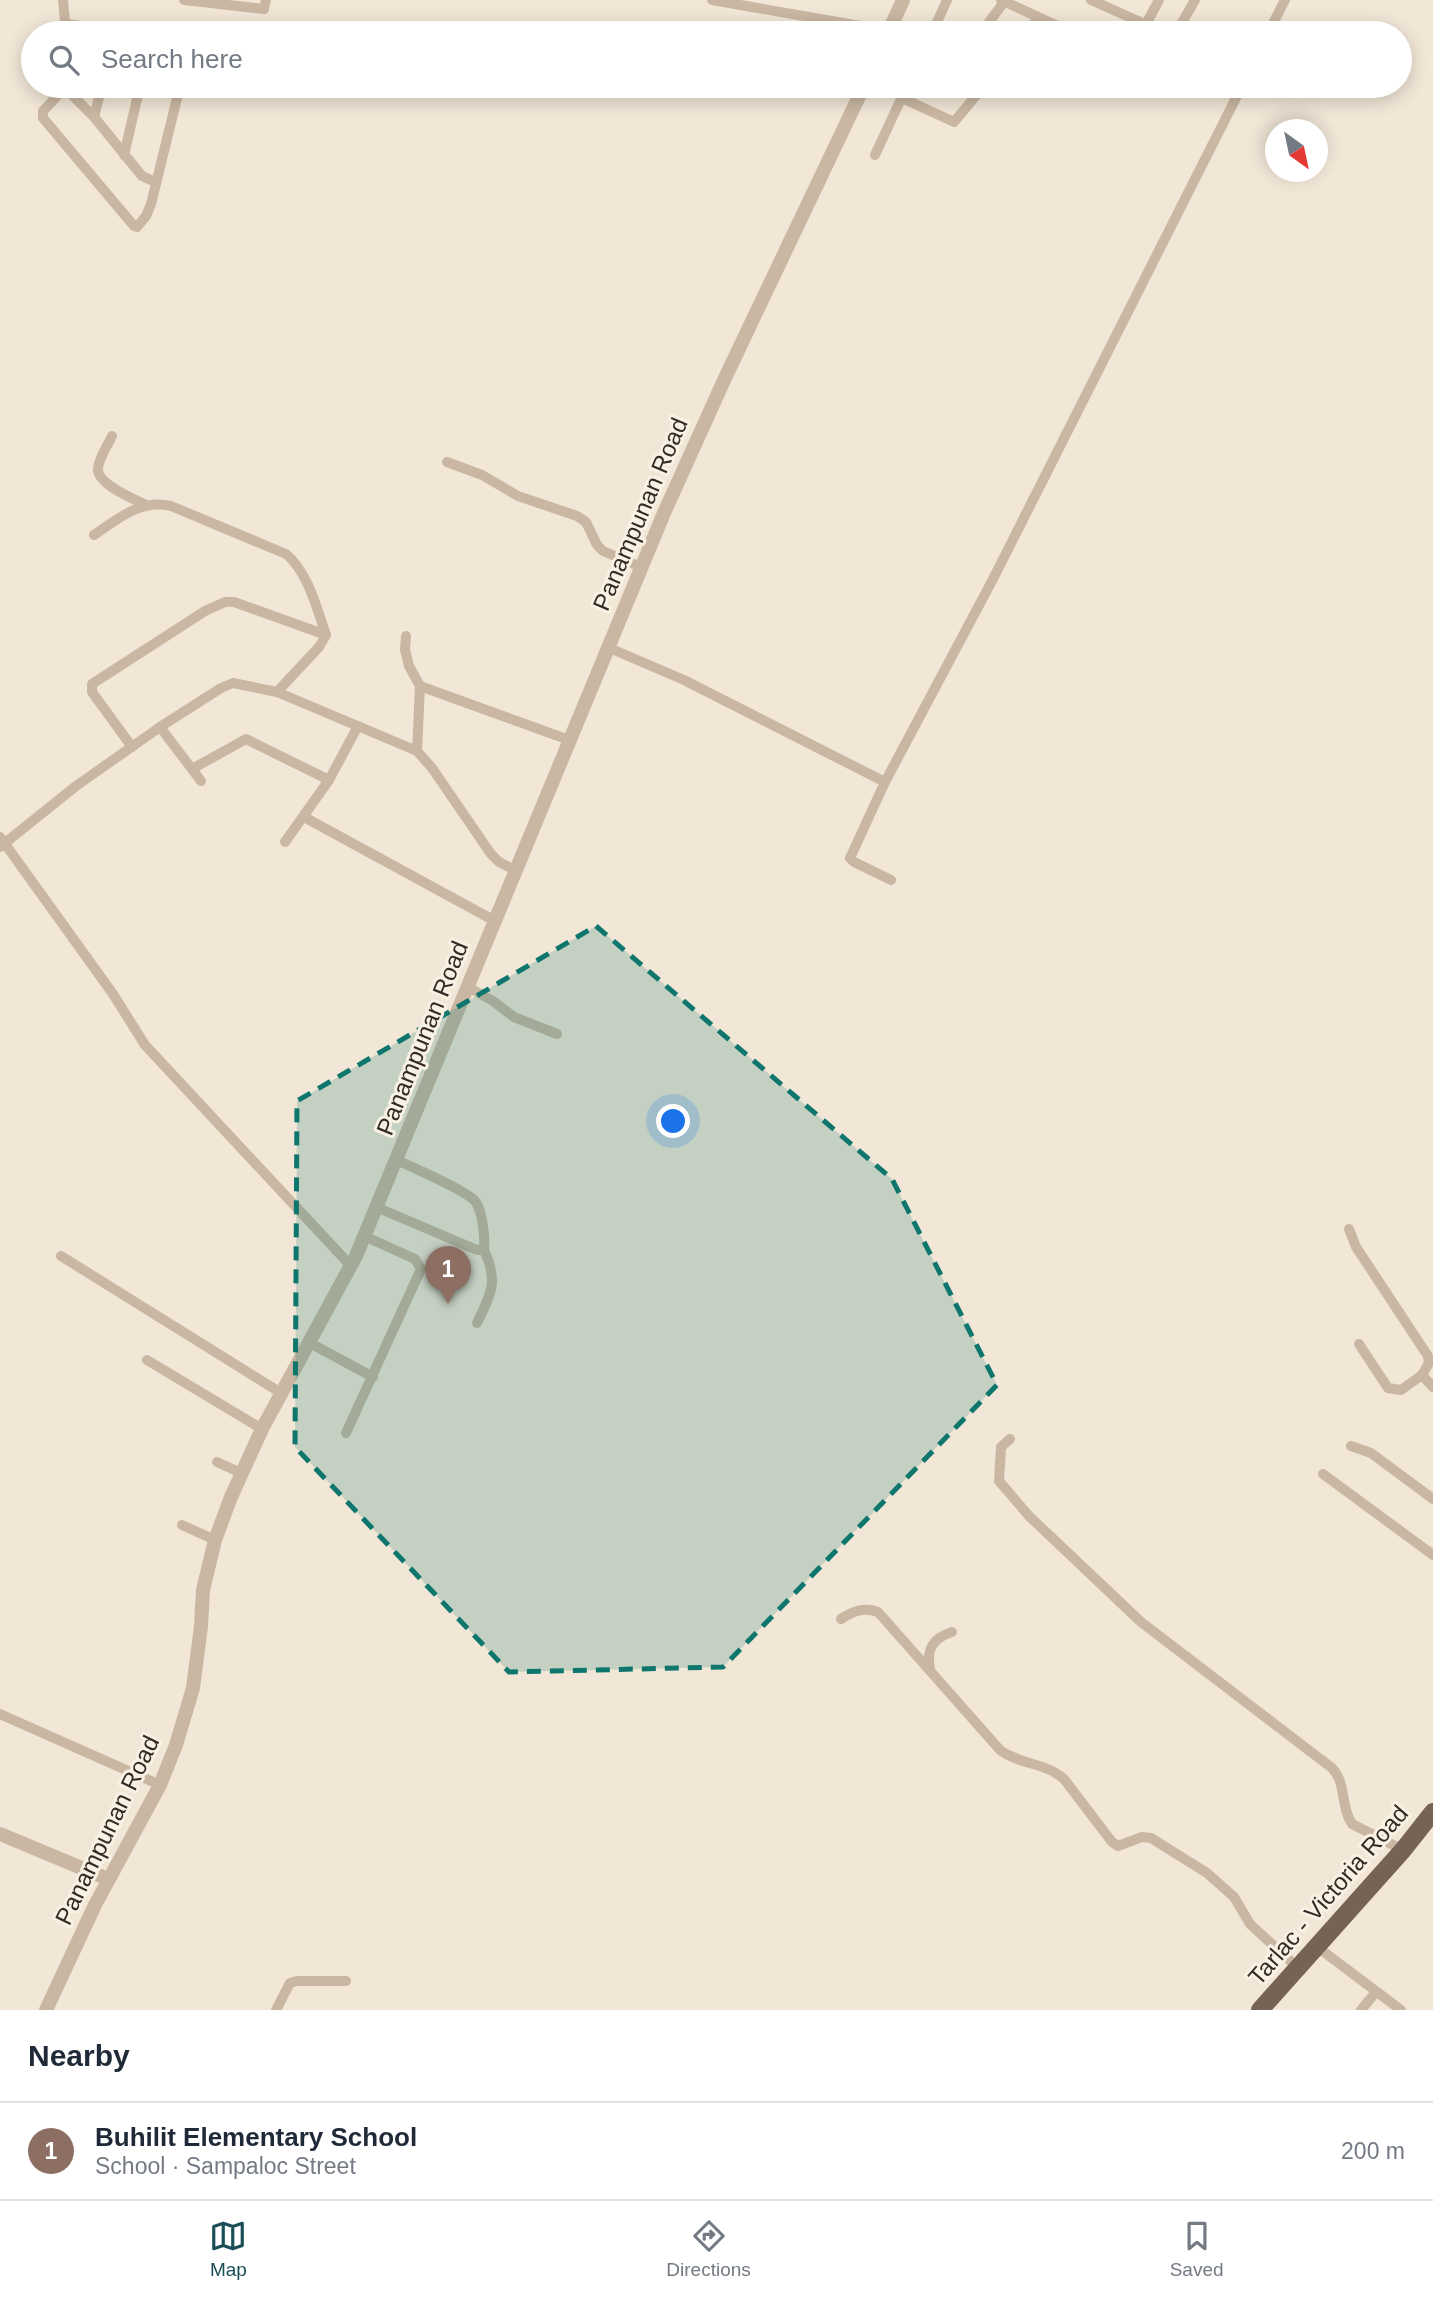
<!DOCTYPE html>
<meta charset="utf-8">
<style>
body{margin:0;font-family:Arial,sans-serif;background:#f2f2f3;color:#1f2937}
.compass{position:absolute;left:1265px;top:119px;width:63px;height:63px;border-radius:50%;background:#fff;box-shadow:0 4px 18px #0003;rotate:147deg}
.you{position:absolute;left:674px;top:1122px;width:24px;height:24px;margin:-18px;border:5px solid #fff;border-radius:50%;background:#1a73e8;box-shadow:0 0 0 10px #1a73e833}
.badge{display:grid;place-items:center;width:46px;height:46px;border-radius:50%;background:#1a4e57;color:#fff;font-size:23px;font-weight:700}
.pin{position:absolute;translate:-50% -58px;filter:drop-shadow(0 2px 4px #0008)}
.pin::after{content:'';position:absolute;top:37px;width:24px;height:21px;background:inherit;clip-path:polygon(0 0,100% 0,50% 100%)}
.list{margin:0;padding:0;list-style:none}
h2{display:flex;justify-content:space-between;align-items:center;height:91px;margin:0;padding:0 28px;font-size:30px}
h2 small{font-size:23px;font-weight:400;color:#747a83}
.list li{display:grid;grid-template-columns:46px 1fr auto;gap:21px;align-items:center;box-sizing:border-box;height:98px;padding:0 28px;border-top:2px solid #e0e1e3}
.list b{display:block;font-size:26px;white-space:nowrap}
.list p{margin:0;font-size:23px;white-space:nowrap;color:#747a83}
.list em{font-size:23px;font-style:normal;color:#747a83}
.icon{flex:none;width:38px;height:38px;fill:none;stroke:currentColor;stroke-width:2;stroke-linecap:round;stroke-linejoin:round}
.map{position:relative;flex:none;width:1433px;height:2010px;overflow:hidden}
.search{position:absolute;background:#fff;box-shadow:0 4px 18px #0003;left:21px;right:21px;top:21px;height:77px;display:flex;align-items:center;gap:18px;box-sizing:border-box;padding:0 24px;border-radius:38px;color:#747a83;font-size:26px}
.sheet{height:189px;background:#fff}
nav{display:flex;justify-content:space-around;align-items:center;box-sizing:border-box;height:98px;border-top:2px solid #e0e1e3;background:#fff;font-size:19px;color:#747a83}
nav a{display:grid;justify-items:center;gap:4px}
nav .on{color:#1a4e57}
.map>svg:first-child{display:block}
.lines{fill:none;stroke-linecap:round;stroke-linejoin:round}
.minor{stroke:#cab7a3;stroke-width:10}
.tertiary{stroke:#cab7a3;stroke-width:14}
.primary{stroke:#776355;stroke-width:18}
.marked{fill:#0f766e;fill-opacity:0.2;stroke:#0f766e;stroke-width:5;stroke-dasharray:14 9;stroke-linejoin:round}
.labels{text-anchor:middle;dominant-baseline:central;stroke-width:6;stroke-linejoin:round;paint-order:stroke}
.street-label{font-size:24px;fill:#342b25;stroke:#f9f1e3}
</style>
<div class="map">
<svg width="1433" height="2010" viewBox="0 0 1433 2010">
<rect width="100%" height="100%" fill="#f2e7d7"/>
<g class="lines">
<g class="minor">
<path d="M63 0 66 33"/>
<path d="M184 0 264 9 266 0"/>
<path d="M712 0 889 31"/>
<path d="M1001 0 1073 33"/>
<path d="M1091 0 1165 33"/>
<path d="M67 24 131 33"/>
<path d="M1146 24 1159 0"/>
<path d="M932 33 947 0"/>
<path d="M981 33 1004 2"/>
<path d="M1026 33 1038 18"/>
<path d="M1176 33 1195 0"/>
<path d="M1268 33 1285 0"/>
<path d="M62 86 58 95 43 111V118L134 226 137 227 146 216 151 204 180 86"/>
<path d="M63 86 94 117 142 176 155 182"/>
<path d="M902 98 954 122 984 86"/>
<path d="M94 117 102 86"/>
<path d="M124 155 140 86"/>
<path d="M875 155 907 86"/>
<path d="M112 436C108 445 99 458 98 468 96 484 134 499 146 505"/>
<path d="M447 462 482 475 518 496 577 516 586 522 597 545 603 551 641 567"/>
<path d="M94 535C118 519 140 499 171 506L286 554C308 572 317 609 326 635L319 647 277 692"/>
<path d="M406 636 405 650 409 666 420 686 417 751"/>
<path d="M607 647 684 680 885 782 850 858 854 862 891 880"/>
<path d="M420 686 569 740"/>
<path d="M160 727 201 781"/>
<path d="M132 747 92 692V684L205 611 225 602H234L326 635"/>
<path d="M192 769 246 739 329 780 358 726"/>
<path d="M885 782 993 579 1242 86"/>
<path d="M304 817 495 921"/>
<path d="M0 837 113 994 145 1045 351 1266"/>
<path d="M285 842 329 780"/>
<path d="M0 847 76 786 160 727 221 688 233 683 277 692 417 751 432 768 491 854 499 862 515 870"/>
<path d="M468 987 493 1001 514 1017 557 1034"/>
<path d="M376 1207 477 1250H484C485 1238 483 1212 475 1201 466 1190 413 1168 397 1160"/>
<path d="M1349 1229 1356 1247 1428 1356 1429 1363 1422 1375 1433 1387"/>
<path d="M61 1256 281 1393"/>
<path d="M477 1323C491 1293 499 1283 484 1250"/>
<path d="M308 1342 373 1377"/>
<path d="M1359 1344 1388 1388 1401 1390 1422 1375"/>
<path d="M147 1360 262 1429"/>
<path d="M346 1433 421 1269 415 1259 364 1236"/>
<path d="M1010 1439 1001 1447 999 1481 1029 1516 1141 1622 1332 1768C1347 1784 1340 1806 1352 1824L1403 1850"/>
<path d="M1351 1446 1371 1453 1433 1499"/>
<path d="M217 1462 241 1473"/>
<path d="M1323 1474 1433 1555"/>
<path d="M182 1525 215 1540"/>
<path d="M841 1619C853 1611 864 1607 878 1612L1000 1750C1020 1765 1045 1762 1064 1779L1112 1842 1118 1846 1142 1837 1151 1838 1207 1873 1234 1897 1250 1924 1298 1968"/>
<path d="M930 1668C926 1649 933 1638 952 1632"/>
<path d="M0 1714 160 1785"/>
<path d="M1316 1946 1401 2010"/>
<path d="M276 2010 290 1983 297 1981H346"/>
<path d="M1361 2010 1376 1992"/>
</g>
<g class="tertiary">
<path d="M888 33 903 0"/>
<path d="M0 1834 108 1879"/>
<path d="M46 2010 95 1905 160 1785 176 1745 193 1688 201 1626 203 1590 215 1540 231 1497 262 1429 356 1256 664 513 725 378 864 86"/>
</g>
<path class="primary" d="M1260 2010 1403 1850 1433 1812"/>
</g>
<path class="marked" d="M596 926 892 1179 997 1385 723 1667 509 1672 295 1447 297 1101Z"/>
<g class="labels">
<g class="street-label">
<text transform="translate(640 514) rotate(-67)">Panampunan Road</text>
<text transform="translate(422 1038) rotate(-68)">Panampunan Road</text>
<text transform="translate(107 1830) rotate(-64)">Panampunan Road</text>
<text transform="translate(1328 1895) rotate(-49)">Tarlac - Victoria Road</text>
</g>
</g>
</svg>
<svg class="compass" viewBox="-18 -18 36 36"><path d="M0-13l5 13h-10z" fill="#e53935"/><path d="M0 13l5-13h-10z" fill="#747a83"/></svg>
<div class="you"></div>
<div class="pin badge" style="left:448px;top:1304px;background:#8d6e63">1</div>
<div class="search"><svg class="icon" aria-label="search" viewBox="0 0 24 24"><circle cx="10" cy="10" r="6"/><path d="M15 15l6 6"/></svg>Search here</div>
</div>
<section class="sheet">
<h2>Nearby<small></small></h2>
<ul class="list">
<li><span class="badge" style="background:#8d6e63">1</span><div><b>Buhilit Elementary School</b><p>School · Sampaloc Street</p></div><em>200 m</em></li>
</ul>
</section>
<nav>
<a class="on"><svg class="icon" aria-label="map" viewBox="0 0 24 24"><path d="M3 6l6-2 6 2 6-2v14l-6 2-6-2-6 2zM9 4v14M15 6v14"/></svg>Map</a>
<a><svg class="icon" aria-label="directions" viewBox="0 0 24 24"><path d="M12 3l9 9-9 9-9-9zM9 14v-3h6M13 9l2 2-2 2"/></svg>Directions</a>
<a><svg class="icon" aria-label="saved" viewBox="0 0 24 24"><path d="M7 4h10v16l-5-4-5 4z"/></svg>Saved</a>
</nav>
